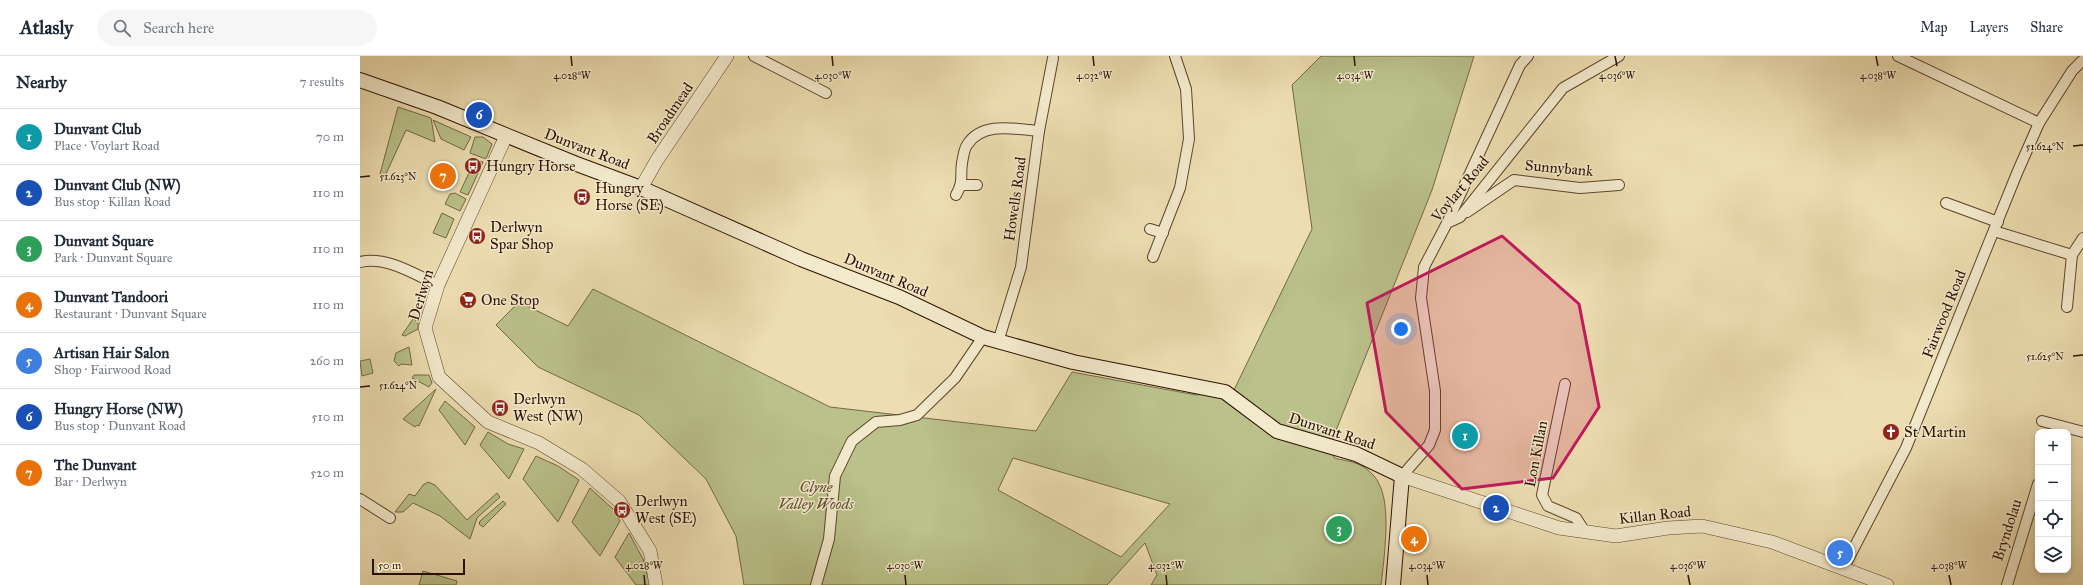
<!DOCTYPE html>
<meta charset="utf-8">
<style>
body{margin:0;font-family:"IM FELL Great Primer",serif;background:#f6f6f7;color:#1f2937}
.controls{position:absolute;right:12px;bottom:12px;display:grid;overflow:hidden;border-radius:8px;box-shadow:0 2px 6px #0003}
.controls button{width:36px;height:36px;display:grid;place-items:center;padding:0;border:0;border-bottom:1px solid #e0e1e3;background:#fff;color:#1f2937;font:20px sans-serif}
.scale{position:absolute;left:12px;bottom:10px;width:93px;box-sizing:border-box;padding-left:4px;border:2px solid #2c1100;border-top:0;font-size:11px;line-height:14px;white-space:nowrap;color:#2c1100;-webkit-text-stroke:3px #f3eacc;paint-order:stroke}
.you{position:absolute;left:1041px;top:273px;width:14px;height:14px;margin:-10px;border:3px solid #fff;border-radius:50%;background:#1a73e8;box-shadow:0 0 0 6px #1a73e833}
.badge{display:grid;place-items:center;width:26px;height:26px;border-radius:50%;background:#8f2418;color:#fff;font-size:13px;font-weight:700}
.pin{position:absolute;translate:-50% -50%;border:2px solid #fff;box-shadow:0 1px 4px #0006}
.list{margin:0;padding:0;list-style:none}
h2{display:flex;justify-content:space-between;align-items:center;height:52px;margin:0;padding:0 16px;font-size:17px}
h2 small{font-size:13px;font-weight:400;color:#747a83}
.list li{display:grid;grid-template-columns:26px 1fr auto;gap:12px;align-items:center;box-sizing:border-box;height:56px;padding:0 16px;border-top:1px solid #e0e1e3}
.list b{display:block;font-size:15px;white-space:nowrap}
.list p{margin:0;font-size:13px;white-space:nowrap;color:#747a83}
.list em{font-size:13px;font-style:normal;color:#747a83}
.icon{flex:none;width:22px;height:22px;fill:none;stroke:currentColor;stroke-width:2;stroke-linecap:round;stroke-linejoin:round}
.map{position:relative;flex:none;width:1723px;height:529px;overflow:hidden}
header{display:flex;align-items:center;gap:24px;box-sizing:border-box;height:56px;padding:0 20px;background:#fff;border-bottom:1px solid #e0e1e3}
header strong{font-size:19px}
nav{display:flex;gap:22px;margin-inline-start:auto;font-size:14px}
.search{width:280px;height:36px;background:#f6f6f7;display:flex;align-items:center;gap:10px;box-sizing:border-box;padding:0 14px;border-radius:22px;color:#747a83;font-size:15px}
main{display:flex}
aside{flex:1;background:#fff}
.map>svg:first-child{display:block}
.green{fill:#bac18a;stroke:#736945;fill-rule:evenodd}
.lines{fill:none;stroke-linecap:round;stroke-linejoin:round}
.minor-casing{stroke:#5c442c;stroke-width:12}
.tertiary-casing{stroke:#5c442c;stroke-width:14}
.secondary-casing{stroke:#2c1100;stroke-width:16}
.minor{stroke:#f3eacc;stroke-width:10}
.tertiary{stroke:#f3eacc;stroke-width:13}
.secondary{stroke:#f3eacc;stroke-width:14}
.marked{fill:#c2185b;fill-opacity:0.2;stroke:#c2185b;stroke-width:3;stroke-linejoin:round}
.ticks{fill:none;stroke:#2c1100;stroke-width:1.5}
.labels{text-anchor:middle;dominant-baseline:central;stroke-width:3;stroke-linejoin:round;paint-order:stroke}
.street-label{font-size:15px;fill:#2c1100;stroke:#f3eacc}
.poi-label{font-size:15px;fill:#2c1100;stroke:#f3eacc;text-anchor:start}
.park-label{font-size:15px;font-style:italic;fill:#5e4f30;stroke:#f3eacc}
.ticks-label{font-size:10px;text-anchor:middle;fill:#2c1100;stroke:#f3eacc;stroke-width:3;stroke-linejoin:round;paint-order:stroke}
</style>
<header>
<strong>Atlasly</strong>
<div class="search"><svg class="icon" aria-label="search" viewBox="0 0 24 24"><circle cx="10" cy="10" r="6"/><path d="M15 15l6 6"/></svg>Search here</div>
<nav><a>Map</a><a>Layers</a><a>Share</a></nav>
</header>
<main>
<aside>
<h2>Nearby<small>7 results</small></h2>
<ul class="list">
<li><span class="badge" style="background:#0f9aa8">1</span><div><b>Dunvant Club</b><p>Place · Voylart Road</p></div><em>70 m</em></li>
<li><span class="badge" style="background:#1a4fb4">2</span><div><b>Dunvant Club (NW)</b><p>Bus stop · Killan Road</p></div><em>110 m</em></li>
<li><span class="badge" style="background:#2e9e5b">3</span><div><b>Dunvant Square</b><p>Park · Dunvant Square</p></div><em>110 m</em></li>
<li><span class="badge" style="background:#e8710a">4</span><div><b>Dunvant Tandoori</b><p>Restaurant · Dunvant Square</p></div><em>110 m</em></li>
<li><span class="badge" style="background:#3f7fe0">5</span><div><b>Artisan Hair Salon</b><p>Shop · Fairwood Road</p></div><em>260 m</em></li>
<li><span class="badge" style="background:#1a4fb4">6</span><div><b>Hungry Horse (NW)</b><p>Bus stop · Dunvant Road</p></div><em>510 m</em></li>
<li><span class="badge" style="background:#e8710a">7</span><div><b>The Dunvant</b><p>Bar · Derlwyn</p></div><em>520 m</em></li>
</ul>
</aside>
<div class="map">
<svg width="1723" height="529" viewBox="0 0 1723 529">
<rect width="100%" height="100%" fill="#eddeb1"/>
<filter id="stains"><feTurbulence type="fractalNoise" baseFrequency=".005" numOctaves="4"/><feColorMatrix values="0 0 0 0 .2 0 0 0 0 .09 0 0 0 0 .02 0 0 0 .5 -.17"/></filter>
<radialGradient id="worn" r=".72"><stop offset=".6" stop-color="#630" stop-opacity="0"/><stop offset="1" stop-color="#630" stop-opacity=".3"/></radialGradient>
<g class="green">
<path d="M961 0H1114L1072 134 973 382 974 402C981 404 991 405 998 408 1005 411 1015 419 1018 426 1032 449 1024 502 1021 529H791L797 519 785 487 747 529H384L376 480 346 423 279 359 178 311 136 269 159 246 208 270 233 233 470 351 676 375 712 316 836 339 874 334 952 173 932 29ZM653 402 810 448 761 501 638 434Z"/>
<path d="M38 51 71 62 75 86 46 74 25 120 20 118Z"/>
<path d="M73 64 111 81 104 94 81 83Z"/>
<path d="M115 81H123L132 88 126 103 110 97Z"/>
<path d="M115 104 123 106 108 139 100 136Z"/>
<path d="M95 137 106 143 100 155 85 148 90 138Z"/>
<path d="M82 157 94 163 86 182 73 177Z"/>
<path d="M53 263 58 265V273L45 280 42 279Z"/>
<path d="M49 291 52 309 41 308 39 310 34 305 36 297Z"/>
<path d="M10 303 13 317 2 320 0 305Z"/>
<path d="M54 319H69L72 327 69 331 52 322Z"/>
<path d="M76 333 59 370 57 369 55 371 43 363Z"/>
<path d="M85 345 115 371 105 389 79 354Z"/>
<path d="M128 376 148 388 164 393 149 423 120 389Z"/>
<path d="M176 400 198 410 219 424 198 466 163 423Z"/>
<path d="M68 426 75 429 107 464 137 437 140 441 117 462 110 483 80 460 53 447 43 456H35L49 438 55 440 63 429Z"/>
<path d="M230 432 254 454 260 465 240 500 212 466Z"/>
<path d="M143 445 146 448 123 471 119 468 120 465Z"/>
<path d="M269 477 283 503 290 529H276L255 501Z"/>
<path d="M63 515 97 525 96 529H59Z"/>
</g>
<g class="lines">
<g class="minor-casing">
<g id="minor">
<path d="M394 0 466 37"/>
<path d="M1538 0 1679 67"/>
<path d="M601 129H617"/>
<path d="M596 139C604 125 600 121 602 107 603 102 604 93 607 89 622 65 655 73 679 75"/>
<path d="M1586 147 1638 166"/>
<path d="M1107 156 1154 124 1220 132 1259 129"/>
<path d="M1087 167 1160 9 1168 0"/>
<path d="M790 173 803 177"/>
<path d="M1634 175 1712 199"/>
<path d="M793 201 820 132 829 83 826 33 815 0"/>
<path d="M0 206C27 200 54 218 78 229"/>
<path d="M1707 251 1712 199 1723 182"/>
<path d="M638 286 661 211 679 75 693 2"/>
<path d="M1205 328 1182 439 1188 450 1216 462 1225 476"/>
<path d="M1682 365 1723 376"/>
<path d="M1042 420 1069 389 1075 374V335L1061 242 1064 211 1087 167 1100 161 1203 32 1259 0"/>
<path d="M0 443 30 462"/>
<path d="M1483 513 1546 392 1657 117 1679 67 1712 15 1723 4"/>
<path d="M456 529 469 483 475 420 492 385 516 366 540 364 557 359 595 322 623 281"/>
<path d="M1647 529 1678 428"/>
</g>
</g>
<g class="tertiary-casing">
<g id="tertiary">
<path d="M146 80 78 229 65 272 79 321 128 366 179 387 222 413 259 445 290 495 296 529"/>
<path d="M281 132 297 104 367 0"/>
<path d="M1042 420 1199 472 1256 480 1308 472 1342 470 1412 486 1527 529"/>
</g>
</g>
<g class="secondary-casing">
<path id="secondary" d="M0 24 77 51 214 107 281 132 441 203 539 241 623 281 713 306 865 336 917 375 996 398 1042 420 1033 529"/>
</g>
<use href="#minor" class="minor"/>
<use href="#tertiary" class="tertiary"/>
<use href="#secondary" class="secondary"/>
</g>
<path class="marked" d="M1142 180 1219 248 1239 351 1193 422 1102 433 1026 356 1007 247Z"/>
<path class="ticks" d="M211 0 212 10M472 0 473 10M733 0 734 10M994 0 995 10M1255 0 1257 10M1516 0 1518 10M1713 90 1723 89M0 121 10 120M1713 300 1723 299M0 331 10 330M284 519 285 529M545 519 546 529M806 519 807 529M1067 519 1068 529M1328 519 1330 529M1589 519 1591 529"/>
<defs>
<g id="bus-disc" transform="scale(0.9)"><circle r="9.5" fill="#8f2418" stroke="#f3eacc"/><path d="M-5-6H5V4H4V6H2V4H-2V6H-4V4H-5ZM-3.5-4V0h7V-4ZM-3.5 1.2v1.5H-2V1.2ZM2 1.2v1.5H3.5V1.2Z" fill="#fff"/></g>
<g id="supermarket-disc" transform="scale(0.9)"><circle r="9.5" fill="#8f2418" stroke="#f3eacc"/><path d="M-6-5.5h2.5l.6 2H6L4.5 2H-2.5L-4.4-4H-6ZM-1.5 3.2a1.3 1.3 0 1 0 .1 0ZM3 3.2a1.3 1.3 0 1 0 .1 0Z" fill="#fff"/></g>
<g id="church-disc" transform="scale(0.9)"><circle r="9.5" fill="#8f2418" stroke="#f3eacc"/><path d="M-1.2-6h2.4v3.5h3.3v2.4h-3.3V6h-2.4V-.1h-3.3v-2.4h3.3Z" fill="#fff"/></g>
</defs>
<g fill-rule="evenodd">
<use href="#bus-disc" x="113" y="110"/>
<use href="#bus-disc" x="222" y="141"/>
<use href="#bus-disc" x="117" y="180"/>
<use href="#supermarket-disc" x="108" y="244"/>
<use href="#bus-disc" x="140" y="352"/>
<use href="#church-disc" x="1531" y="376"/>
<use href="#bus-disc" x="262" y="454"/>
</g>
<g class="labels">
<g class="street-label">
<text transform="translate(310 57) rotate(-56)">Broadmead</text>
<text transform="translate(227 93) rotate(21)">Dunvant Road</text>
<text transform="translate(1199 112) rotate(5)">Sunnybank</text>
<text transform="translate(1100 133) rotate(-50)">Voylart Road</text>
<text transform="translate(655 143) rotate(-82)">Howells Road</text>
<text transform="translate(526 219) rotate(23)">Dunvant Road</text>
<text transform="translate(61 239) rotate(-73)">Derlwyn</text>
<text transform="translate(1584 258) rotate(-68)">Fairwood Road</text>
<text transform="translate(972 375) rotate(18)">Dunvant Road</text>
<text transform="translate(1176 398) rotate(-79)">Lon Killan</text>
<text transform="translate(1295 459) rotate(-6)">Killan Road</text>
<text transform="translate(1647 474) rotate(-72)">Bryndolau</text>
</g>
<g class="poi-label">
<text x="126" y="110">Hungry Horse</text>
<text x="235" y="132">Hungry<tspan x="235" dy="17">Horse (SE)</tspan></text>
<text x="130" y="171">Derlwyn<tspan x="130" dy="17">Spar Shop</tspan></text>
<text x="121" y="244">One Stop</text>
<text x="153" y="343">Derlwyn<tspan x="153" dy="17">West (NW)</tspan></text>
<text x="1544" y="376">St Martin</text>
<text x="275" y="445">Derlwyn<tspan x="275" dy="17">West (SE)</tspan></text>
</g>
<g class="park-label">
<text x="456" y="431">Clyne<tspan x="456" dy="17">Valley Woods</tspan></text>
</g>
</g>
<g class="ticks-label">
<text x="212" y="23">4.028°W</text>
<text x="473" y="23">4.030°W</text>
<text x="734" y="23">4.032°W</text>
<text x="995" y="23">4.034°W</text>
<text x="1257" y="23">4.036°W</text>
<text x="1518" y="23">4.038°W</text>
<text x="1685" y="94">51.624°N</text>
<text x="38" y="124">51.623°N</text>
<text x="1685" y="304">51.625°N</text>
<text x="38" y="333">51.624°N</text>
<text x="284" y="513">4.028°W</text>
<text x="545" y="513">4.030°W</text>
<text x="806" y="513">4.032°W</text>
<text x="1067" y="513">4.034°W</text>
<text x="1328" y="513">4.036°W</text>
<text x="1589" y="513">4.038°W</text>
</g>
<rect width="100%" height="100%" filter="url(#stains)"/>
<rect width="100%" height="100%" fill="url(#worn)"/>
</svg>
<div class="controls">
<button>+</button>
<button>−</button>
<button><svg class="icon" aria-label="locate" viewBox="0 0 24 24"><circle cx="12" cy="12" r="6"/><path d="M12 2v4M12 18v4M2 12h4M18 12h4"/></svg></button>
<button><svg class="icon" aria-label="layers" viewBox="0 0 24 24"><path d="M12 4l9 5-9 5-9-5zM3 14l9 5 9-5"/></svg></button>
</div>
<div class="scale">50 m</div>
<div class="you"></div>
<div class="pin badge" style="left:1105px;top:380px;background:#0f9aa8">1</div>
<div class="pin badge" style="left:1136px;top:452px;background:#1a4fb4">2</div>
<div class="pin badge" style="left:979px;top:473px;background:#2e9e5b">3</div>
<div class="pin badge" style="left:1054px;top:483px;background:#e8710a">4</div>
<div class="pin badge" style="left:1480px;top:497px;background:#3f7fe0">5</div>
<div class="pin badge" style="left:119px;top:59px;background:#1a4fb4">6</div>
<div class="pin badge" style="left:83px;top:120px;background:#e8710a">7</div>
</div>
</main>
